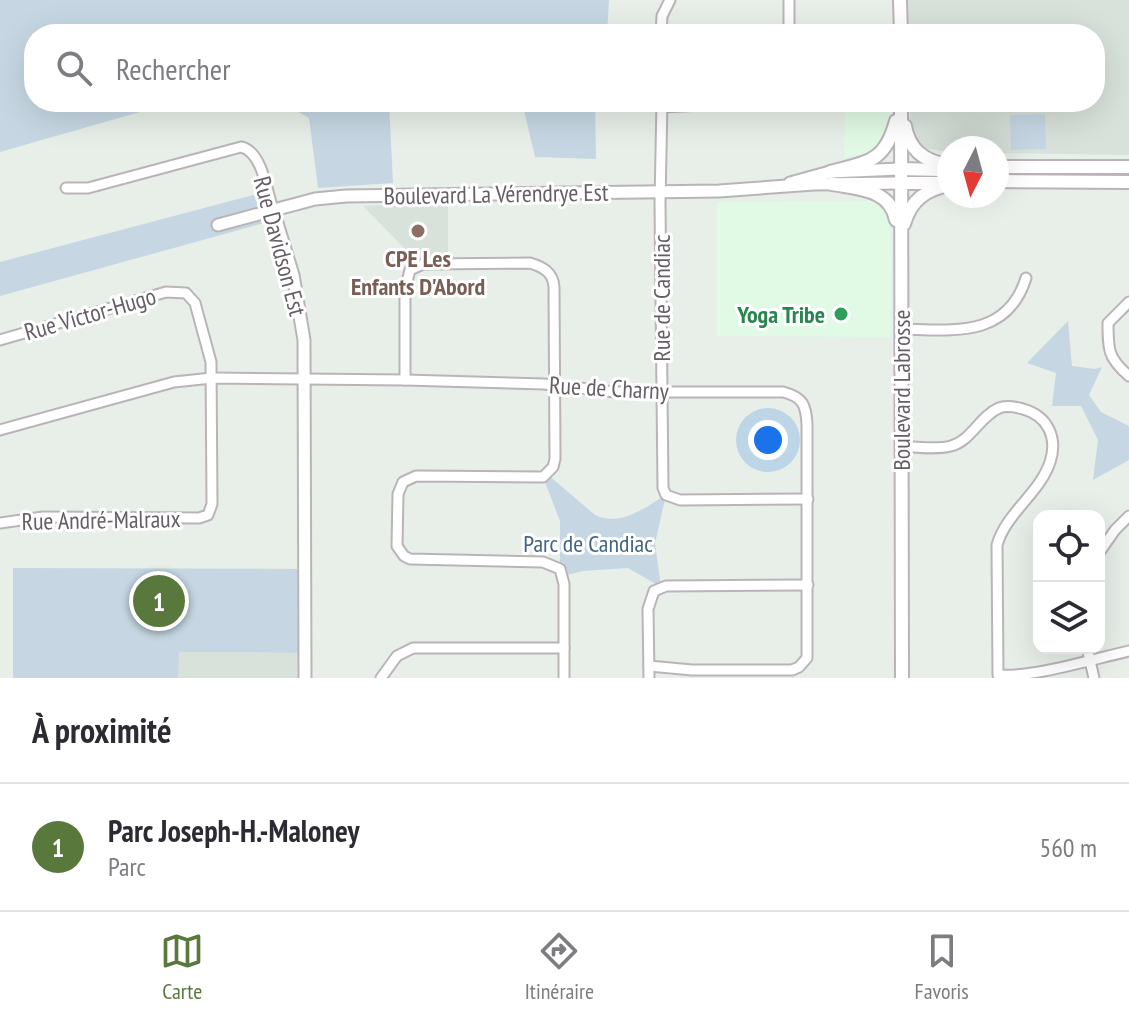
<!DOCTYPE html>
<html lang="fr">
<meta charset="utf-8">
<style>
body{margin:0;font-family:"PT Sans Narrow",sans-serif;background:#f2f2f3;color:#2b2b33}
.controls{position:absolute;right:24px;bottom:24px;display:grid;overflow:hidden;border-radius:16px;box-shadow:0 8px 32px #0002}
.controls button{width:72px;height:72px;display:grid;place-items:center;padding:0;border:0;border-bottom:2px solid #e1e1e2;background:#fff;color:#2b2b33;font:40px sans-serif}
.compass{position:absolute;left:937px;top:136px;width:72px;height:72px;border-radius:50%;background:#fff;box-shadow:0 8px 32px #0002;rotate:186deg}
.you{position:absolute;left:768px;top:440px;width:28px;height:28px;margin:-20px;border:6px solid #fff;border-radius:50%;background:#1a73e8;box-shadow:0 0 0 12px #1a73e833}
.badge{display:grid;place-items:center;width:52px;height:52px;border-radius:50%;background:#58783c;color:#fff;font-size:26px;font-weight:700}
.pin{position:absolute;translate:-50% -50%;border:4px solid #fff;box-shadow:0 2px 8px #0006}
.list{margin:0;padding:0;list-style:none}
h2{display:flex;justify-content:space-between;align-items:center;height:104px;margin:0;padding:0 32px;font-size:34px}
h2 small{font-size:26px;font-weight:400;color:#7c7c81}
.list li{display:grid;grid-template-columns:52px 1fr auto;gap:24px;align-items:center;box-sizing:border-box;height:128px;padding:0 32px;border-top:2px solid #e1e1e2}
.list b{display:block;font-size:30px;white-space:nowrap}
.list p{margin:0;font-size:26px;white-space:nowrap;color:#7c7c81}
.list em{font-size:26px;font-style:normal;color:#7c7c81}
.icon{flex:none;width:44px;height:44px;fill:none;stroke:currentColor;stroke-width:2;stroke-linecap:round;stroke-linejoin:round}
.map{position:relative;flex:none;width:1129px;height:678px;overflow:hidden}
.search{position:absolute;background:#fff;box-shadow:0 8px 32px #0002;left:24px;right:24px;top:24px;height:88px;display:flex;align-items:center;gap:20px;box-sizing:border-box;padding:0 28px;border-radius:32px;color:#7c7c81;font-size:30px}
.sheet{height:232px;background:#fff}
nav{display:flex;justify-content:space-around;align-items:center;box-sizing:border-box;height:112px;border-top:2px solid #e1e1e2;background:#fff;font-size:22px;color:#7c7c81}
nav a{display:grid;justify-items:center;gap:4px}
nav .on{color:#58783c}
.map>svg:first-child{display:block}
.commercial{fill:#e0fae5}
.education{fill:#d8e1da}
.green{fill:#c6d7e3}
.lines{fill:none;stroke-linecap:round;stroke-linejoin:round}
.minor-casing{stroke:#bab4b9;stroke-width:13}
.tertiary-casing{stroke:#bab4b9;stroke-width:15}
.secondary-casing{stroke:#bab3b9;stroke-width:16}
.minor{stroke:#fff;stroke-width:9}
.tertiary{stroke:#fff;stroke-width:11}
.secondary{stroke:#fff;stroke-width:12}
.education-dot{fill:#8d6e63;stroke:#fff;stroke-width:3}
.leisure-dot{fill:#2e9e5b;stroke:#fff;stroke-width:3}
.labels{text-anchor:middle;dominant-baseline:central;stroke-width:6;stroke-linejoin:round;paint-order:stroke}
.street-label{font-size:24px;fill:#655e65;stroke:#fff}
.education-label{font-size:24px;font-weight:bold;fill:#785e54;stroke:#fff}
.leisure-label{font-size:24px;font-weight:bold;fill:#27864d;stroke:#fff;text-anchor:end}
.park-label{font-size:24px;fill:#406483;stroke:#fff}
</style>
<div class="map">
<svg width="1129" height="678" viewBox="0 0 1129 678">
<rect width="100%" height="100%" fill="#e7efe8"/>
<g class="commercial">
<path d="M845 102H893L891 135 874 152 844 158Z"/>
<path d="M877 201 888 214 891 241V337L717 336V202Z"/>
</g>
<g class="education">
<path d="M908 0H1129V155L997 153V148H949V152L925 148 916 142 910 133V102H1095V34H909Z"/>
<path d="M448 202V256L414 258 363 206Z"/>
<path d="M178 652 306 653 305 678H178Z"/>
</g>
<g class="green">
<path d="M0 0H609L607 34H34V102H175L0 152Z"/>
<path d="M281 102H389L393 183 318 188 309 118Z"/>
<path d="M522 102H595L596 159 535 157Z"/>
<path d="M1045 114 1046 149 1011 150 1010 115Z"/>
<path d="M261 193 268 222 0 296V262Z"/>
<path d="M1068 321 1072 366 1095 369 1102 367 1089 395 1101 412 1129 426V460L1093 480 1098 440 1081 406H1052L1056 373 1027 363Z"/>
<path d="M547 474 595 515C621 527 644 508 666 495L655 543 661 587 628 568 583 571 563 576 560 569V521L543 477Z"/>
<path d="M13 568 305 569 306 653 179 652 178 678H13Z"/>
</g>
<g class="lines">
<g class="minor-casing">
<g id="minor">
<path d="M789 0V34"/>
<path d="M661 34 662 16 670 0"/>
<path d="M662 102 660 202 663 488 666 495 680 500 808 499"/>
<path d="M662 107 762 102"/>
<path d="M66 188H88L241 147C262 151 267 191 273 210"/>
<path d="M1129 302 1108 323C1108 350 1108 358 1129 376"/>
<path d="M901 329C952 330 1007 339 1026 278"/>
<path d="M0 340 166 292 186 293 195 303 211 362 212 504 208 515 199 518 43 517 0 523"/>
<path d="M405 380V290L410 270 423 264 530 263C543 267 553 272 554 287L555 459 553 467 543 477 416 476 403 482 398 494 397 546 404 556 410 559 543 562 560 569 564 584V678"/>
<path d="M0 430 174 382 212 378 405 380 544 384 615 392H783C803 397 806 405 807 424V658L799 667 792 670H692L649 666"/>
<path d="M901 446C916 447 936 450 951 446 971 441 980 416 999 408 1006 405 1016 407 1023 409 1048 416 1058 438 1050 462 1040 493 1006 513 997 545L998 675C1032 678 1093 659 1129 651"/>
<path d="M1099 553 1115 530 1129 516"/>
<path d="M1087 648 1094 678"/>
<path d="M381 678 397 656 413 648H564"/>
<path d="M649 678 648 609 654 591 666 586 808 585"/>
</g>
</g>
<g class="tertiary-casing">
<g id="tertiary">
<path d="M790 183 830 172 900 169"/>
<path d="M273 210 293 275 304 340 305 678"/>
<path d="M218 225 315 199 346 196 719 191 814 184 901 183"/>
</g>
</g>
<g class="secondary-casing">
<g id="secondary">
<path d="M900 0 901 34"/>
<path d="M901 102 902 678"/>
<path d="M905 126C909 150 925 162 949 165"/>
<path d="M997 167H1129"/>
<path d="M900 169 942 170"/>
<path d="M830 172C868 162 885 162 896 121"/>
<path d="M997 181 1129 182"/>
<path d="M901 183H937"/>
<path d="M832 184C859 189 890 189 896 220"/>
<path d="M904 224C911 200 925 190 949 185"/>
</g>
</g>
<use href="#minor" class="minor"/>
<use href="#tertiary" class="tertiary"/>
<use href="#secondary" class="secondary"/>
</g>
<circle class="education-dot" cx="418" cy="231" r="8"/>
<circle class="leisure-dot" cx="841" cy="314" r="8"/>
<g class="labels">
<g class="street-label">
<text transform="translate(496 194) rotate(-1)">Boulevard La Vérendrye Est</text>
<text transform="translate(280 246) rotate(75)">Rue Davidson Est</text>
<text transform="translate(661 298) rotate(-90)">Rue de Candiac</text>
<text transform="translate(90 314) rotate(-16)">Rue Victor-Hugo</text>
<text transform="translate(609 388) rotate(3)">Rue de Charny</text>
<text transform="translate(901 390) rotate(-90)">Boulevard Labrosse</text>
<text transform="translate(101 520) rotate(-1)">Rue André-Malraux</text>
</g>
<g class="education-label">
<text x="418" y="258">CPE Les<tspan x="418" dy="28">Enfants D'Abord</tspan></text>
</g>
<g class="leisure-label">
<text x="825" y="314">Yoga Tribe</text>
</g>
<g class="park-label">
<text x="588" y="543">Parc de Candiac</text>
</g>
</g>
</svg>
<div class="controls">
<button><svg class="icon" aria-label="locate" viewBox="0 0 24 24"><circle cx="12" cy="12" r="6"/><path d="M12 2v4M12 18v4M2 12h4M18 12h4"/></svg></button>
<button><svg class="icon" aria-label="layers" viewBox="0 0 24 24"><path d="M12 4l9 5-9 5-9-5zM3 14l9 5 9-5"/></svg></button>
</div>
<svg class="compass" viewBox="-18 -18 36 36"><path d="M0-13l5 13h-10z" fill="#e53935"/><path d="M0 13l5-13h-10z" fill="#7c7c81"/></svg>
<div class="you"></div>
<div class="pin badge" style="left:159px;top:601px">1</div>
<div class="search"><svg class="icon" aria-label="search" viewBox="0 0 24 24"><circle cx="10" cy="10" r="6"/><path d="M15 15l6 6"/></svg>Rechercher</div>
</div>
<section class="sheet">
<h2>À proximité<small></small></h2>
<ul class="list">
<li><span class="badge">1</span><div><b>Parc Joseph-H.-Maloney</b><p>Parc</p></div><em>560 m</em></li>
</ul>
</section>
<nav>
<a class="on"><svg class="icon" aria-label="map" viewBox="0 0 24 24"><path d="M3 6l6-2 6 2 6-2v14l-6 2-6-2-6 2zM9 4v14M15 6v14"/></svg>Carte</a>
<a><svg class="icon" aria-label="directions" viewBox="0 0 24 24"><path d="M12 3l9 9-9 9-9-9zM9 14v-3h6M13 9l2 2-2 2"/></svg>Itinéraire</a>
<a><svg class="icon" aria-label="saved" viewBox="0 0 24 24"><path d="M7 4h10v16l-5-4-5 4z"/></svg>Favoris</a>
</nav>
